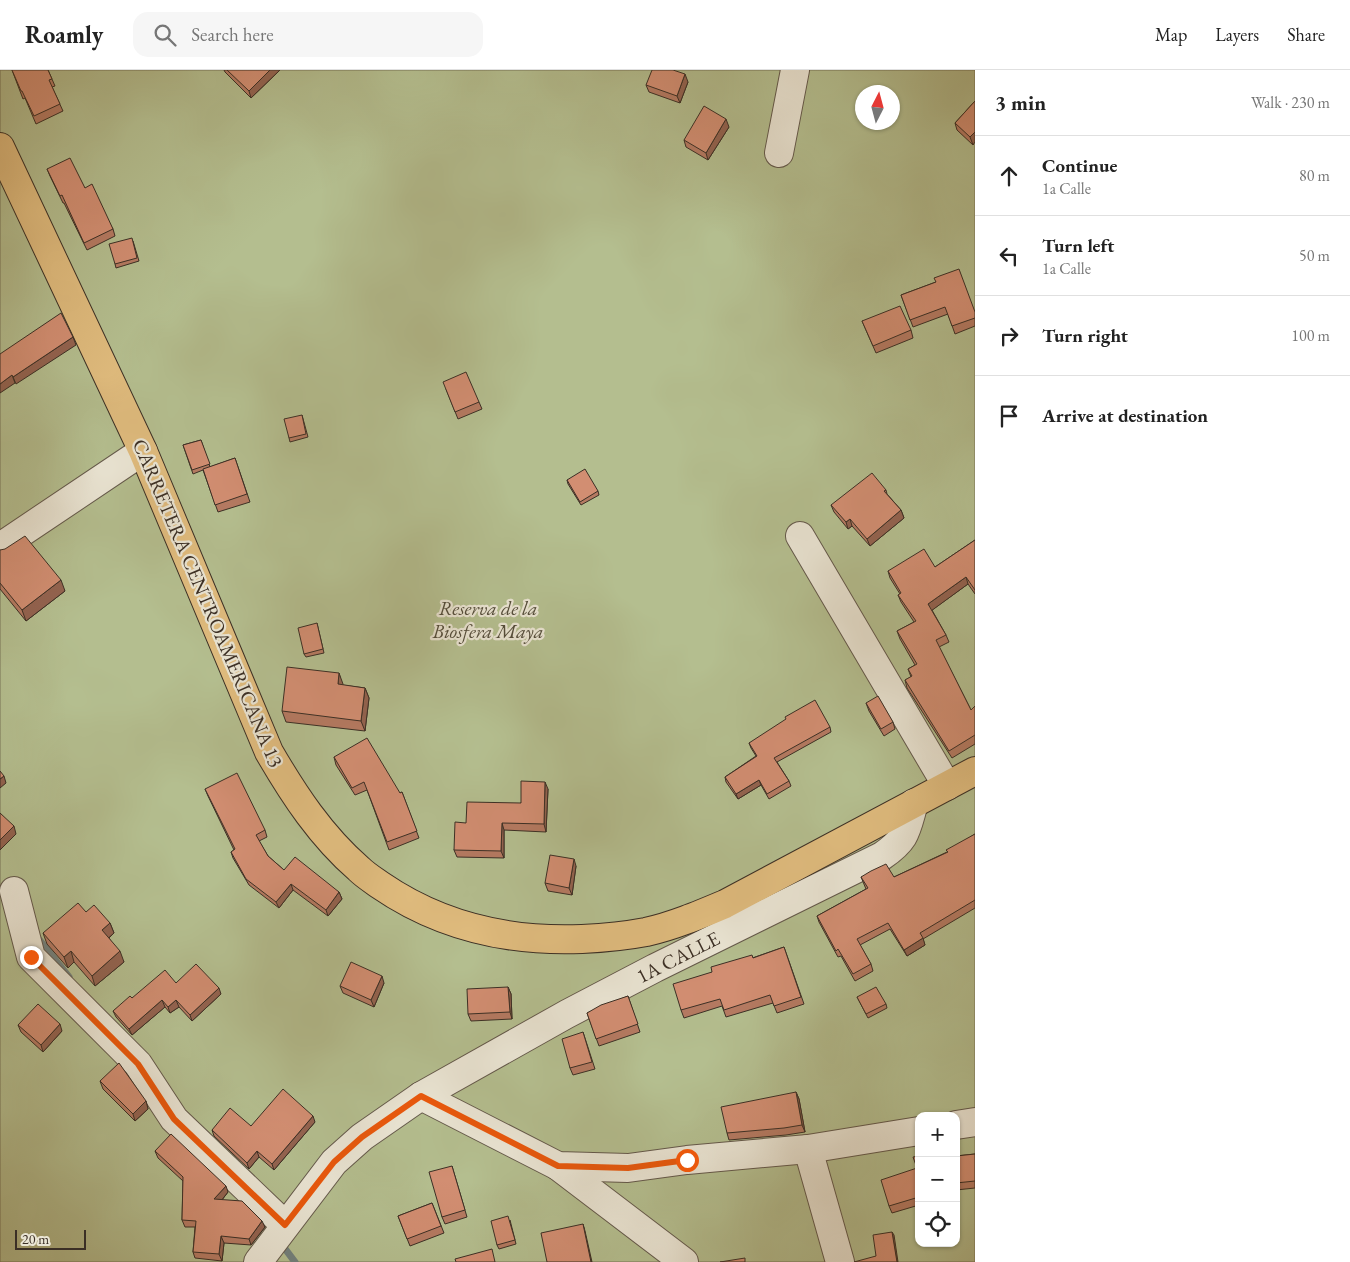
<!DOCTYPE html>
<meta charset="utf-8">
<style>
body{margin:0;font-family:"EB Garamond",serif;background:#f6f6f6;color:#222}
.controls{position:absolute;right:15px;bottom:15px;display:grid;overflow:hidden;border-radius:10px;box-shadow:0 1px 4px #0004}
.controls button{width:45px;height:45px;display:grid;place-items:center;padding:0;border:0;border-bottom:1px solid #e0e0e0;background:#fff;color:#222;font:25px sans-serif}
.compass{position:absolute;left:855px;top:15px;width:45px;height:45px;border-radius:50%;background:#fff;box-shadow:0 1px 4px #0004;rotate:6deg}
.scale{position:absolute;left:15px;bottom:12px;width:71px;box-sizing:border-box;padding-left:5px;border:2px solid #3b2f25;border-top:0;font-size:14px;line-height:18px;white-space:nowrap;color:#3b2f25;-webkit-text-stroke:4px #eae5d4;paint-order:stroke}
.stop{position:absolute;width:15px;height:15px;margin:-11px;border:4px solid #ea580c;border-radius:50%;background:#fff}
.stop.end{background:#ea580c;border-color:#fff;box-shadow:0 1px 5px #0008}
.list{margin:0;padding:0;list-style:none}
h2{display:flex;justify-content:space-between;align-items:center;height:65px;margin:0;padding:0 20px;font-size:21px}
h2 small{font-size:16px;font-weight:400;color:#767676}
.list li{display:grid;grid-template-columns:32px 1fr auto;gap:15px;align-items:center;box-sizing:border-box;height:80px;padding:0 20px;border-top:1px solid #e0e0e0}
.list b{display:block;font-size:19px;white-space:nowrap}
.list p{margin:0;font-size:16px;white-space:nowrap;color:#767676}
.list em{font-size:16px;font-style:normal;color:#767676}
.icon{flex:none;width:28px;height:28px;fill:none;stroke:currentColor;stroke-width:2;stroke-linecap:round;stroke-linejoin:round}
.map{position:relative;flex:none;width:975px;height:1192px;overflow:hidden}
header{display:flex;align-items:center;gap:30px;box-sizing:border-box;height:70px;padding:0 25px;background:#fff;border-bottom:1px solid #e0e0e0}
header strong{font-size:24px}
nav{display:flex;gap:28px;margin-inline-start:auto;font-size:18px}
.search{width:350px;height:45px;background:#f6f6f6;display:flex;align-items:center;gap:12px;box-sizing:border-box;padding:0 18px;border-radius:15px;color:#767676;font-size:19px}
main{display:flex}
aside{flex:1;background:#fff}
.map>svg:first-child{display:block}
.green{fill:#b4be8f;stroke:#78765a;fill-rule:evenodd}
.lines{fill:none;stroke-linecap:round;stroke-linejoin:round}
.stream{stroke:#72817e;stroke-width:7}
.minor-casing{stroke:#64594b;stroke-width:30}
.highway-casing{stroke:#3b2f25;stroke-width:30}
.minor{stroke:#eae5d4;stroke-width:28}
.highway{stroke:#e0bc7e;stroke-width:28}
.wall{fill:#b57a62;stroke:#3b2f25}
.shaded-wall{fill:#936350;stroke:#3b2f25}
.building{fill:#d28e72;stroke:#3b2f25}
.route{stroke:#ea580c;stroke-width:6}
.labels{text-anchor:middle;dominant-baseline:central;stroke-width:4.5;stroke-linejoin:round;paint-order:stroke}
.street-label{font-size:20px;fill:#3b2f25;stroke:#eae5d4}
.park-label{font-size:20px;font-style:italic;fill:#534c3a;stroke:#eae5d4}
</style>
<header>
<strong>Roamly</strong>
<div class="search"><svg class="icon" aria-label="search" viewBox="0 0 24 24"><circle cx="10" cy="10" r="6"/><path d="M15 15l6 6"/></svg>Search here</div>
<nav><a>Map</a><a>Layers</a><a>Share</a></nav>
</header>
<main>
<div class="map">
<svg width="975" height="1192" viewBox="0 0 975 1192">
<rect width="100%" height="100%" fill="#dfd7bd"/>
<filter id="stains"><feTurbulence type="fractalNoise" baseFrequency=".004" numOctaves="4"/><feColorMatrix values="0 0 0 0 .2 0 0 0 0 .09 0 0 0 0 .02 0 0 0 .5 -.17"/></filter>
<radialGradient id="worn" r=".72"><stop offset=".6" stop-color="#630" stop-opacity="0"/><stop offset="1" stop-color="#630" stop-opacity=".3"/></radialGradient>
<path class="green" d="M0 0H975V1192H0ZM862 22H892V52H862ZM919 1046H956V1173H919Z"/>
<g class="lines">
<g class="stream">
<path d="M37 867 69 907"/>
<path d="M280 1172 295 1192"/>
</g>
<g class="minor-casing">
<g id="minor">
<path d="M779 83 795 0"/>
<path d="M800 466 947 716"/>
<path d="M0 477 143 381"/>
<path d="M14 821 31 887 138 994 174 1049 285 1155"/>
<path d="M421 1026 558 1096 628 1098 687 1090 808 1079 919 1061"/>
<path d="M956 1055 975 1052"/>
<path d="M808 1079 840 1192"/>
<path d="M558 1096 684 1192"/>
<path d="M258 1192 334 1092 362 1067 421 1026 567 944 655 898 882 786C907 769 906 761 914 733"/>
</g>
</g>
<g class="highway-casing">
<path id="highway" d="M0 77 143 381 269 682C294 725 321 766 359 799 365 805 373 810 380 815 441 857 509 872 582 869 603 868 625 866 646 862 673 856 699 845 725 834L975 701"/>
</g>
<use href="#minor" class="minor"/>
<use href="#highway" class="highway"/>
</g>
<g class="wall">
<path d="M12 0H48L55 16 52 17 63 41 36 54 25 28 23 29Z"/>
<path d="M224 0H280L251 28 225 2Z"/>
<path d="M688 12 680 33 649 22 646 15Z"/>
<path d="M975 31 973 75 957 60 955 53Z"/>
<path d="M729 57 708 90 686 77 684 70Z"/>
<path d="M47 99 85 118 113 159 115 166 87 180 64 133H63L50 106Z"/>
<path d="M133 171 139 191 116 198 115 194Z"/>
<path d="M936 212 975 242V256L955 264 948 244 913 257 901 225Z"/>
<path d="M862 251 911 260 913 268 876 283Z"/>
<path d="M446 319 479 332 482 339 458 349Z"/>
<path d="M302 345 308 367 290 372 289 368Z"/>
<path d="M201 370 210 397 235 388 250 432 218 442 203 400 193 404 183 375Z"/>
<path d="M567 410 598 421 599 425 581 435 568 414Z"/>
<path d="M886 420 887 424 901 440 904 448 870 476 852 456 848 459 834 442 831 435Z"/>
<path d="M975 470V524L968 514 932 540 946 565 949 572 939 577 971 640 975 636V674L952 688 907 618 905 610 911 607 908 599 915 595 900 569 897 561 914 552 901 532 898 525 900 524 890 508 888 501 935 497Z"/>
<path d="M0 480 65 521 26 551 0 519Z"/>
<path d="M317 553 324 583 306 587 304 584Z"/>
<path d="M339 603 342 615 365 618 369 628 365 661 286 652 282 641Z"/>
<path d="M866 633 893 652 895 659 884 666 869 641Z"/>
<path d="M830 657 831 662 777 692 789 711 791 716 769 729 761 715 738 729 726 712 725 707 756 686 751 678 749 673Z"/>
<path d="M334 687 400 723 402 722 419 768 389 780 367 720 355 725 336 695Z"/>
<path d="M205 719 265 760 267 767 259 771 268 786 284 800 339 822 342 829 328 846 293 820 279 838 249 815 233 788 231 782 234 780 208 726Z"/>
<path d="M548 719 546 762 504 760V788L457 787 454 780 466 753 521 733Z"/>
<path d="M975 764V838L923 869 925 875 907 886 890 859 860 875 871 894 873 901 855 911 841 886 838 887 819 852 817 846 866 819 861 807H894L947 782Z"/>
<path d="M576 796 572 825 548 821 545 813Z"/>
<path d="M86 842 110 853 114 863 109 868 124 892 95 916 74 892 68 898 47 874 43 863Z"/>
<path d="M784 877 804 934 777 943 773 933 726 947 722 936 684 948 681 940 712 902Z"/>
<path d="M176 913 221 924 192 951 179 937 170 943 165 937 132 965 116 947 113 941 132 928Z"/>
<path d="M384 913 374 937 343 923 340 916Z"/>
<path d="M508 917 511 924 512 949 471 951 468 944Z"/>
<path d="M628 926 640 962 599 976 587 943Z"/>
<path d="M857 927 886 934 887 938 868 948Z"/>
<path d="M18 955 62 961 43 982 21 962Z"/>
<path d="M583 962 595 999 573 1005 570 998Z"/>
<path d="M100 1011 146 1031 148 1039 135 1051 103 1019Z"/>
<path d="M796 1022 799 1029 805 1062 786 1065 729 1070 727 1063Z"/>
<path d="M315 1052 274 1100 259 1087 249 1099 214 1066 212 1060 251 1056Z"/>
<path d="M155 1081 228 1122 222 1130 265 1157 251 1175 224 1173 222 1191 195 1188 193 1182 195 1157H185L182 1150 183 1111 158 1088Z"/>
<path d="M975 1084V1118L956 1120V1086Z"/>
<path d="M919 1086V1135L892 1143 889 1136 917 1098Z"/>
<path d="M452 1096 467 1147 445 1154 442 1147Z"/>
<path d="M432 1133 444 1163 410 1176 398 1146Z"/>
<path d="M510 1150 516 1174 499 1179 497 1175Z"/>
</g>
<g class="shaded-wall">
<path d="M270 0H280L251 28 249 21Z"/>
<path d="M685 4 688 12 680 33 677 26Z"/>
<path d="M726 49 729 57 708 90 706 83Z"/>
<path d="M975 62V72L973 75 970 67Z"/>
<path d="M73 267 76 275 16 314 13 307Z"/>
<path d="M12 305 15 313 0 323V314Z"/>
<path d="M901 440 904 448 870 476 867 469Z"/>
<path d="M850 449 852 456 848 459 846 452Z"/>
<path d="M966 507 968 514 931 541 928 534Z"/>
<path d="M61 510 65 521 26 551 22 540Z"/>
<path d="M339 603 343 614 341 625 338 614Z"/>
<path d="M365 618 369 628 365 661 361 651Z"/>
<path d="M4 706 6 713 0 718V709Z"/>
<path d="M759 710 761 715 738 729 736 724Z"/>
<path d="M545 712 548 719 546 762 544 754Z"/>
<path d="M502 753 504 760V788L501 781Z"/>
<path d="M14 756 16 764 0 780V770Z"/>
<path d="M574 789 576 796 572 825 569 818Z"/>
<path d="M291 814 293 820 279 838 276 832Z"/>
<path d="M339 822 342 829 328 846 326 840Z"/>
<path d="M110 853 114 863 105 871 102 860Z"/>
<path d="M923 868 925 875 907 886 904 880Z"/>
<path d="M71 881 74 892 68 898 64 887Z"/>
<path d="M120 881 124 892 95 916 92 906Z"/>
<path d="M382 906 384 913 374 937 371 930Z"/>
<path d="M508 917 511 924 512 949 510 942Z"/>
<path d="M219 918 221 924 192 951 190 945Z"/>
<path d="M162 930 165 937 132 965 129 959Z"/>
<path d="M176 930 179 937 170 943 168 937Z"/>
<path d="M60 954 62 961 43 982 41 975Z"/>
<path d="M796 1022 799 1029 805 1062 802 1055Z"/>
<path d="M146 1031 148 1039 135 1051 133 1044Z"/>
<path d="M313 1046 315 1052 274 1100 272 1094Z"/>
<path d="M257 1081 259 1087 249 1099 247 1093Z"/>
<path d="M226 1116 228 1122 217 1136 214 1129Z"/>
<path d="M262 1151 265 1157 251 1175 249 1169Z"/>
<path d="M583 1154 585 1161 592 1192H591Z"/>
<path d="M892 1162 894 1165 898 1192H897Z"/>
<path d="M221 1166 224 1173 222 1191 219 1184Z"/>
</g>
<g class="building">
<path d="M12 0H48L52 9 49 10 60 34 34 46 22 21H21Z"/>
<path d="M227 0H270L249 21Z"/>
<path d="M652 0H673L685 4 677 26 646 15Z"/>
<path d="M975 31V62L970 67 955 53Z"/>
<path d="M704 36 726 49 706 83 684 70Z"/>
<path d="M70 88 85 118 92 114 113 159 84 173 62 125 60 126 47 99Z"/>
<path d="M132 168 137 188 115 194 109 174Z"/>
<path d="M959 199 975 242V248L952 256 945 237 910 250 901 225 936 212 934 208Z"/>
<path d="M900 236 911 260 873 276 862 251Z"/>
<path d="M61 243 73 267 13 307 12 305 0 314V284Z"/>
<path d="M466 302 479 332 455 342 443 312Z"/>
<path d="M302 345 306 364 289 368 284 349Z"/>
<path d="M201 370 210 394 192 400 183 375Z"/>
<path d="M235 388 247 424 215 435 203 399Z"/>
<path d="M585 399 598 421 580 432 567 410Z"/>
<path d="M872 403 886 420 884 421 901 440 867 469 850 449 846 452 831 435Z"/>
<path d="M25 466 61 510 22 540 0 513V480L5 479Z"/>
<path d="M975 470V520L966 507 928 534 946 565 936 570 971 640 975 636V665L949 681 905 610 912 606 908 599 917 594 897 561 916 551 898 525 901 523 888 501 924 479 935 497Z"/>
<path d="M317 553 323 579 304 584 298 558Z"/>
<path d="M287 597 339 603 338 614 365 618 361 651 282 641Z"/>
<path d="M878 626 893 652 881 659 866 633Z"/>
<path d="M815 630 830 657 774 688 789 711 767 724 759 710 736 724 725 707 757 686 749 673 786 649 785 647Z"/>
<path d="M367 668 400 723 402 722 417 761 387 772 364 712 352 718 334 687Z"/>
<path d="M0 701 4 706 0 709Z"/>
<path d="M237 703 265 760 256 765 268 786 284 800 295 787 339 822 326 840 291 814 276 832 246 809 231 782 235 779 205 719Z"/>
<path d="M521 711 545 712 544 754 502 753 501 781 454 780 455 752 466 753 467 732 521 733Z"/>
<path d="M0 743 14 756 0 770Z"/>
<path d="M975 764V830L920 863 923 868 904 880 888 853 857 869 871 894 853 904 838 879 836 881 817 846 868 818 861 807 871 801 886 794 894 807 948 782 946 780Z"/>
<path d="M550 785 574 789 569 818 545 813Z"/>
<path d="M78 833 86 842 94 835 110 853 102 860 120 881 92 906 71 881 64 887 43 863Z"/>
<path d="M784 877 801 927 774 936 770 925 724 940 720 929 681 940 673 914 712 902 711 897 752 885 753 888Z"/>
<path d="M351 892 382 906 371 930 340 916Z"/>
<path d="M196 894 219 918 190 945 176 930 168 937 162 930 129 959 113 941 130 926 132 928 165 900 176 913Z"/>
<path d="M508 917 510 942 468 944 467 919Z"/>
<path d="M876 917 886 934 866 944 857 927Z"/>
<path d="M628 926 638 954 596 969 587 943 601 935Z"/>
<path d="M38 934 60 954 41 975 18 955Z"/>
<path d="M583 962 592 992 570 998 562 969Z"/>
<path d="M119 993 146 1031 133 1044 100 1011Z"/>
<path d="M283 1019 313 1046 272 1094 257 1081 247 1093 212 1060 230 1038 251 1056Z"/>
<path d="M796 1022 802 1055 784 1058 727 1063 721 1037Z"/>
<path d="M171 1064 226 1116 214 1129 242 1131 262 1151 249 1169 221 1166 219 1184 193 1182 196 1151 182 1150 183 1107 155 1081Z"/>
<path d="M975 1084V1111L956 1113V1086Z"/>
<path d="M919 1086V1127L889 1136 881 1110 917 1098 913 1087Z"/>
<path d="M452 1096 465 1140 442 1147 429 1102Z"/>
<path d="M432 1133 441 1156 407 1169 398 1146Z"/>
<path d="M508 1146 515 1170 497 1175 491 1151Z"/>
<path d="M583 1154 591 1192H547L541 1163Z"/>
<path d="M892 1162 897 1192H854L876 1186 873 1165Z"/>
<path d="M492 1179 495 1192H456L455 1189Z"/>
<path d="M745 1188V1192H720Z"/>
</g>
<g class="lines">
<path class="route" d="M31 887 138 994 174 1049 285 1155 334 1092 362 1067 421 1026 558 1096 628 1098 687 1090"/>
</g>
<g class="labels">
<g class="street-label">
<text transform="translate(208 533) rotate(67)">CARRETERA CENTROAMERICANA 13</text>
<text transform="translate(678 887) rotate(-27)">1A CALLE</text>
</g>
<g class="park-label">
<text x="488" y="538">Reserva de la<tspan x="488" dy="23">Biosfera Maya</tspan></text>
</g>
</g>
<rect width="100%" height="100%" filter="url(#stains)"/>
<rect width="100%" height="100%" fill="url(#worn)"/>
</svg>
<div class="controls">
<button>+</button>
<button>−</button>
<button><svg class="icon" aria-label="locate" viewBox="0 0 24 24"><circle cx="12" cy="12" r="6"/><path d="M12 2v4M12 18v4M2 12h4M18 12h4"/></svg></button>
</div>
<svg class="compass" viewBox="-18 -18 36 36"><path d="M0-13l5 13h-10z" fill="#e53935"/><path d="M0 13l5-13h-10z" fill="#767676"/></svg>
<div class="scale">20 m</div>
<div class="stop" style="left:687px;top:1090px"></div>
<div class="stop end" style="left:31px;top:887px"></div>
</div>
<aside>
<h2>3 min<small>Walk · 230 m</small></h2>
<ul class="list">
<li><svg class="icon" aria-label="ahead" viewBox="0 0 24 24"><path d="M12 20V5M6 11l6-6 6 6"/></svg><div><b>Continue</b><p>1a Calle</p></div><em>80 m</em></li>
<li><svg class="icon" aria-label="left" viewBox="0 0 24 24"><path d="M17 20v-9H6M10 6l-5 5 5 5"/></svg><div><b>Turn left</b><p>1a Calle</p></div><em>50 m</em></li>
<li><svg class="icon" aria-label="right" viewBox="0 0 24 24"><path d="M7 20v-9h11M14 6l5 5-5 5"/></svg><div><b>Turn right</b></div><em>100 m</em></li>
<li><svg class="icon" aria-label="arrive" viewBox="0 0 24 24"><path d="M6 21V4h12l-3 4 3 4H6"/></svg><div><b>Arrive at destination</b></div></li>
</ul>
</aside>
</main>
